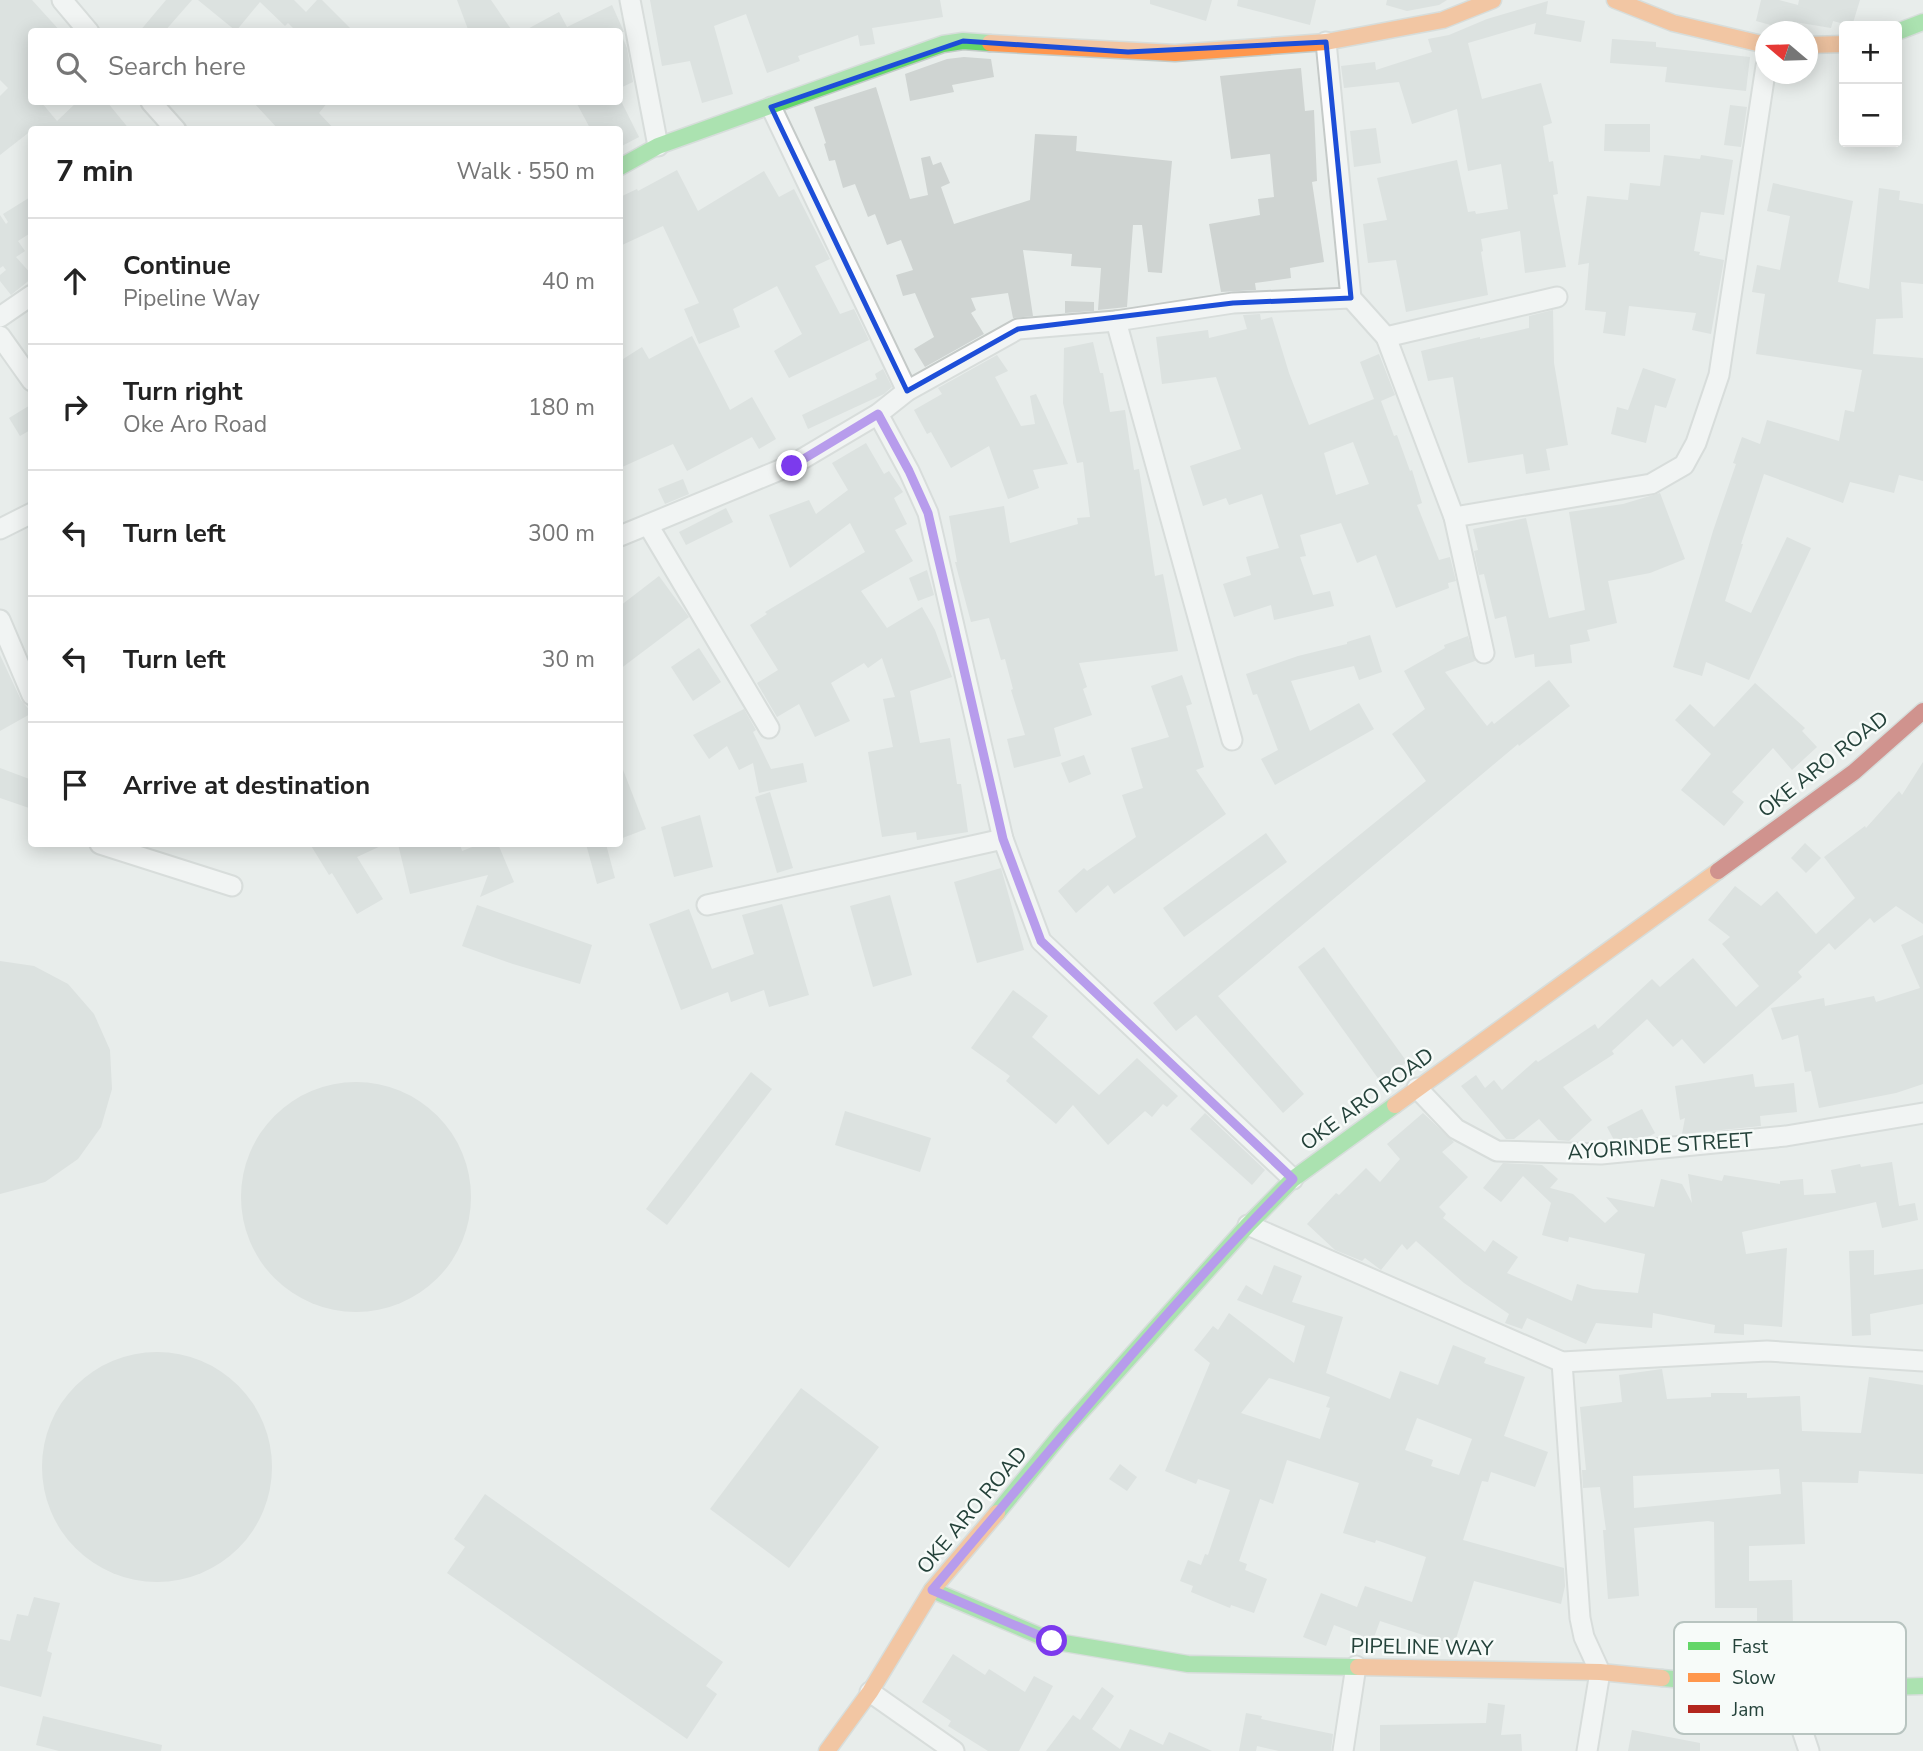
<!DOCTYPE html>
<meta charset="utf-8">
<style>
body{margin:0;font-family:"Nunito Sans",sans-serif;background:#f2f2f2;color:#222}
.controls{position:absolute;right:21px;top:21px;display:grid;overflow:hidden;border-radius:7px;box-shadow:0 4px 18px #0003}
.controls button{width:63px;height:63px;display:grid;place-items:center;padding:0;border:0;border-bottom:2px solid #e0e0e0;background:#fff;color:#222;font:35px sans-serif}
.compass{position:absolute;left:1755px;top:21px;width:63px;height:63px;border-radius:50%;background:#fff;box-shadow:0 4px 18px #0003;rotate:289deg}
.stop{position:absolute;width:21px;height:21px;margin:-16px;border:5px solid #7c3aed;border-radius:50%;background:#fff}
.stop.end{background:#7c3aed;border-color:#fff;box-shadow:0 2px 7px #0008}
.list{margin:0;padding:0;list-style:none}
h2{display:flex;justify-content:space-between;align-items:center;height:91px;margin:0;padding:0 28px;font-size:30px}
h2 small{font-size:23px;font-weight:400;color:#767676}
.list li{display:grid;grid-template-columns:46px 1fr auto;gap:21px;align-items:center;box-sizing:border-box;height:126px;padding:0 28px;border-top:2px solid #e0e0e0}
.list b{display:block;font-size:26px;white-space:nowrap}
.list p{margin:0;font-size:23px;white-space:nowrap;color:#767676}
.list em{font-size:23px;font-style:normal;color:#767676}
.icon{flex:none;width:38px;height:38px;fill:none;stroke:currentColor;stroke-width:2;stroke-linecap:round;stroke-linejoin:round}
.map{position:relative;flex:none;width:1923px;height:1751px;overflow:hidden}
.search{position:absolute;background:#fff;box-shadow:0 4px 18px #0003;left:28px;top:28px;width:595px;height:77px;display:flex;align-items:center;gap:18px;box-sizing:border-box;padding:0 24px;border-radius:7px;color:#767676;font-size:26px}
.panel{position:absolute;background:#fff;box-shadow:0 4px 18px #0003;left:28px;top:126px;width:595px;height:721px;border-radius:7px}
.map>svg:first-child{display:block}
.building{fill:#cfd4d2;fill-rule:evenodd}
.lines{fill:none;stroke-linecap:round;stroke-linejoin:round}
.street-casing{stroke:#c5cac8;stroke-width:23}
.fast-casing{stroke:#c3cbc8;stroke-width:19}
.slow-casing{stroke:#c3cbc8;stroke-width:19}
.jam-casing{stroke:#c3cbc8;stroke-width:19}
.street{stroke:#fcfcfc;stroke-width:19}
.fast{stroke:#63d668;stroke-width:16}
.slow{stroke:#ff974d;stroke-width:16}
.jam{stroke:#b3261e;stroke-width:16}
.route{stroke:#7c3aed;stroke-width:9}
.marked{fill:none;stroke:#1d4ed8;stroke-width:5;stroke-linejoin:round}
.labels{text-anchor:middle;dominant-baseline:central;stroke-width:5;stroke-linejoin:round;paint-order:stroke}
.street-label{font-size:21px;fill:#24423a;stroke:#f7fbf9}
.key{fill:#f7fbf9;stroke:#b8c4c0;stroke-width:2}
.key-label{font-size:19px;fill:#24423a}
</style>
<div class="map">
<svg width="1923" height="1751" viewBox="0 0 1923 1751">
<rect width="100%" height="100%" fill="#e8edeb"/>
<g class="building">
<path d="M0 0H32L61 32H32V102H41L57 121 77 102H107L130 130H32L0 155V96L8 88 0 80Z"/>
<path d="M166 0H192L164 32H139Z"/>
<path d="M198 0H294L306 12 317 0H322L354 32H297L288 23 285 26 260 2 236 31Z"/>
<path d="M457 0H491L513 32H469Z"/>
<path d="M650 0H940L943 17 872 28 875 44 860 46 858 35 798 56 800 61 767 73 746 14 714 26 733 94 702 103 690 61 662 66Z"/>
<path d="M1150 0H1212L1206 21 1150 4Z"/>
<path d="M1238 0H1316L1310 25 1237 6Z"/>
<path d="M1387 0H1447L1439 5 1407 11 1386 5Z"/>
<path d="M1761 0H1779L1798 5 1799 0H1860L1852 26 1833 21 1831 28 1795 22 1793 31 1756 21Z"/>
<path d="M1548 1 1546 14 1585 21 1581 42 1534 34 1536 23 1468 43 1482 99 1541 83 1552 123 1543 126 1549 162 1553 161 1558 194 1553 195 1566 267 1525 273 1520 231 1481 239 1483 251 1481 252 1488 295 1406 312 1396 260 1368 263 1363 224 1387 220 1377 178 1457 160 1468 212 1475 211 1476 214 1508 209 1501 164 1468 171 1457 109 1412 124 1399 82 1344 88 1341 66 1375 62 1376 70 1432 52 1428 39 1449 35 1487 19Z"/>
<path d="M612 5 624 32H522L559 12 567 27Z"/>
<path d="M620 32 627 48 633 82 620 88Z"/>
<path d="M1612 39 1656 42V47L1750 57 1746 91 1665 82 1667 67 1610 63Z"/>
<path d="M964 57 991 59 994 77 952 85 954 92 910 101 905 74 947 59Z"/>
<path d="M1301 68 1305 111 1314 110 1317 181 1312 182 1324 262 1290 268 1291 278 1255 283 1256 290 1221 292 1209 224 1260 215 1258 199 1274 197 1270 154 1231 159 1220 76Z"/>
<path d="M876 87 910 199 928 195 921 158 930 156 933 165 941 162 950 183 941 187 954 224 1030 200 1035 134 1077 136 1076 151 1172 161 1162 273 1148 272 1142 225H1133L1127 307 1098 310 1101 268 1071 266 1072 254 1023 250 1033 316 1013 318 1008 293 971 298 976 310 971 313 984 334 925 367 914 349 934 337 915 293 903 296 896 275 913 270 901 240 887 245 875 214 868 217 855 184 843 188 835 160 829 161 824 144 826 143 814 107Z"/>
<path d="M620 99 639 137 620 147V130H591L576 102H620Z"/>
<path d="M253 102H328L319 113 335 130H279Z"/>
<path d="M1730 105 1747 107 1741 147 1724 145Z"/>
<path d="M1605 124H1650V152L1604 151Z"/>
<path d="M1376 128 1381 163 1354 167 1350 131Z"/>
<path d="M1664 155 1700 159 1701 155 1733 160 1724 215 1701 212 1694 251 1700 252 1699 255 1724 260 1711 334 1692 330 1696 313 1629 306 1625 336 1603 333 1606 312 1585 310 1589 263 1578 265 1587 196 1628 200 1630 183 1660 186Z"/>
<path d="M677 170 698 211 764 171 779 197 794 189 830 259 815 266 840 314 854 309 869 340 789 378 774 351 802 334 777 286 733 309 740 327 699 344 684 309 699 303 663 226 620 246V197L637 189 638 191Z"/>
<path d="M1773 183 1853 201 1838 282 1869 289 1879 188 1900 191 1899 200 1923 204V284L1901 282 1903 318 1876 319 1873 354 1923 358V481L1899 475 1894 493 1850 482 1843 503 1764 474 1741 544H1743L1725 601 1751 613 1787 537 1811 548 1749 680 1706 662 1702 676 1673 667 1713 531 1736 464 1733 463 1742 437 1760 444 1767 420 1839 441 1845 410 1854 412 1862 370 1756 354 1765 294 1752 292 1757 265 1780 270 1790 216 1767 211Z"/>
<path d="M32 196V232L18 241 25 251 16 257 32 275V278L11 295 0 281V275L6 270 3 266 0 268V215L6 224 8 222 3 214Z"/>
<path d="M1065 301 1094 302V311L1065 313Z"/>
<path d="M1553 310 1554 363 1568 445 1546 449 1550 470 1526 474 1523 454 1468 463 1453 377 1428 381 1421 351 1480 337V339L1529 328V316Z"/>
<path d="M1260 314 1261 320 1272 317 1289 373 1309 425 1374 399 1360 362 1379 354 1395 395 1381 401 1394 436 1397 435 1410 471 1412 470 1422 503 1417 505 1439 560 1450 557 1456 581 1448 583 1449 588 1396 608 1376 555 1357 563 1341 523 1300 535 1306 556 1300 557 1313 595 1330 591 1334 606 1274 620 1271 605 1234 617 1223 584 1251 575 1246 557 1279 548 1262 494 1229 505 1226 498 1203 506 1190 466 1241 449 1216 377 1162 384 1156 337 1208 330 1209 338 1247 329 1243 315ZM1353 442 1369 484 1336 495 1324 453Z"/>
<path d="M692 336 730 410 752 397 776 439 759 449 752 437 687 471 673 444 620 468V361L642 347 649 359Z"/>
<path d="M1093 342 1100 373H1103L1110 412 1125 410 1134 470 1139 469 1155 576 1163 574 1178 651 1079 663 1087 687 1083 689 1092 715 1054 728 1061 756 1014 768 1007 739 1025 735 1011 690 1013 689 1005 659 1001 660 989 618 971 622 955 562H957L949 516 1004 506 1010 543 1078 524 1077 518 1090 517 1083 462 1077 463 1063 403 1064 348Z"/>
<path d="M997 355 1008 371 995 377 1021 426 1035 424 1030 396 1036 394 1068 464 1033 470 1039 488 1008 499 989 446 951 468 931 432 927 434 914 410 942 394 938 388Z"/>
<path d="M1643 368 1676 379 1666 408 1655 405 1646 443 1611 434 1617 407 1628 410Z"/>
<path d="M883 369 892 387 884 394 808 429 802 415 877 379 875 374Z"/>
<path d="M32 404V429L20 436 9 418Z"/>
<path d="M866 443 884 474 889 471 903 492 894 498 907 524 895 530 913 561 861 591 887 628 922 607 935 630 952 677 910 691 920 743 950 738 957 784H961L968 832 917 840 916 832 882 837 868 752 893 747 883 699 895 697 882 658 868 668 864 663 831 683 850 721 815 737 799 704 777 717 757 683 778 670 750 625 767 614 765 612 865 552 850 523 790 568 769 515 809 500 816 514 848 490 832 463Z"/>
<path d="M683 479 689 494 665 504 658 489Z"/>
<path d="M1660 493 1685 559 1650 573 1608 581 1617 623 1587 630 1590 641 1570 645 1572 663 1535 667 1534 654 1515 658 1506 616 1495 619 1484 574 1479 575 1474 551 1478 550 1473 529 1526 518 1549 618 1585 610 1569 512 1623 504Z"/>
<path d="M726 508 733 522 686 545 679 532Z"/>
<path d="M927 570 934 595 918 601 909 578Z"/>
<path d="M659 576 689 617 620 669V606Z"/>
<path d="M1370 635 1382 672 1359 680 1354 666 1291 681 1310 731 1359 703 1374 729 1275 785 1261 759 1278 750 1257 694 1253 695 1246 674 1298 656 1347 644V642Z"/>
<path d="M1468 636 1475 661 1445 672 1487 726 1492 721 1494 724 1549 680 1570 706 1519 746 1518 744 1218 996 1304 1094 1283 1113 1196 1015 1176 1031 1153 1003 1426 781 1392 734 1425 709 1404 671 1445 648 1444 645Z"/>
<path d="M699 648 721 682 693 701 671 667Z"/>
<path d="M0 655 21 700 32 713 0 731Z"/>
<path d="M1182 675 1192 704 1186 706 1204 767 1196 770 1226 814 1114 894 1108 885 1076 913 1058 891 1084 868 1087 871 1136 837 1122 795 1143 788 1131 748 1169 737 1151 686Z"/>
<path d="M1755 683 1805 728 1802 731 1817 747 1792 770 1773 748 1732 792 1744 802 1724 826 1681 790 1711 754 1675 720 1690 704 1714 727Z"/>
<path d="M744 709 756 730 753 732 771 769 803 763 807 782 759 793 753 763 739 770 727 746 709 759 693 735Z"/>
<path d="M1084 755 1091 774 1069 783 1061 763Z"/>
<path d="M620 762 646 829 620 839Z"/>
<path d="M1923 762V924L1896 906 1874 923 1870 918 1835 950 1829 943 1798 972 1802 977 1704 1064 1682 1039 1673 1047 1647 1019 1612 1051 1614 1054 1563 1087 1592 1120 1569 1141 1558 1140 1539 1119 1514 1139H1506L1461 1086 1476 1075 1485 1088 1494 1080 1502 1090 1536 1060 1538 1062 1595 1024 1598 1029 1652 979 1660 987 1693 958 1736 1007 1759 986 1722 944 1730 937 1708 920 1735 886 1761 906 1777 891 1816 934 1855 898 1824 857 1865 826 1866 828 1899 791 1902 795Z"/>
<path d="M0 768 32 780V809L0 798Z"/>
<path d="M770 792 793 868 777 873 755 797Z"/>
<path d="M700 815 713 867 674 877 661 827Z"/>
<path d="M1266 833 1287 862 1184 937 1163 908Z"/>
<path d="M1805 843 1821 858 1806 873 1791 858Z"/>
<path d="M310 844H385L357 857 383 899 357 914 332 873 329 875Z"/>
<path d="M398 844H460L462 851 480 844H498L514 882 480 897 488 875 410 894Z"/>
<path d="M586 844H606L615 878 597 884Z"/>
<path d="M1001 868 1024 950 977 963 954 882Z"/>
<path d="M890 895 912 975 873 987 850 906Z"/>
<path d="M782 904 809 995 769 1007 764 990 731 1002 728 992 681 1010 649 924 689 909 712 969 754 954 742 915Z"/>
<path d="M477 905 592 945 580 984 513 964 462 946Z"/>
<path d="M1923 935V1084L1896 1093 1819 1108 1811 1071 1805 1072 1798 1035 1782 1040 1771 1008 1824 998 1825 1006 1874 996 1876 1002 1920 988 1901 945Z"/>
<path d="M1324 947 1407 1062 1380 1081 1298 967Z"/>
<path d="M0 961 34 966 68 984 94 1014 110 1050 112 1089 101 1127 78 1159 45 1182 0 1194Z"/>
<path d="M1013 990 1048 1016 1032 1037 1099 1095 1137 1058 1178 1096 1167 1107 1163 1104 1152 1117 1145 1111 1108 1145 1073 1105 1056 1124 1006 1081 1010 1076 971 1048Z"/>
<path d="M751 1072 772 1089 667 1225 646 1209Z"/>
<path d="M1753 1074 1755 1087 1794 1083 1797 1112 1760 1116 1761 1126 1682 1134 1685 1118 1680 1120 1675 1086Z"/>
<circle cx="356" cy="1197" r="115"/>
<path d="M1642 1109 1655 1133 1648 1137 1614 1140 1607 1127Z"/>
<path d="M845 1111 931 1138 920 1172 835 1145Z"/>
<path d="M1205 1113 1265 1170 1252 1185 1190 1129Z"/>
<path d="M1423 1113 1454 1142 1442 1152 1468 1177 1439 1207 1446 1214 1443 1218 1485 1252 1493 1240 1518 1257 1507 1273 1572 1301 1577 1284 1593 1289 1638 1293 1645 1254 1569 1237 1568 1242 1542 1235 1551 1203 1523 1176 1501 1202 1483 1188 1503 1163 1542 1165 1558 1179 1550 1188 1573 1194 1605 1223 1618 1211 1606 1197 1654 1207 1661 1179 1682 1184 1692 1203 1688 1174 1722 1181 1724 1175 1780 1184V1181L1803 1179 1804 1195 1836 1193 1831 1170 1860 1164 1861 1167 1892 1162 1899 1206 1915 1203 1918 1220 1882 1228 1876 1202 1742 1232 1746 1254 1787 1248 1782 1327 1744 1324V1335L1714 1333 1715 1325 1653 1313 1652 1328 1596 1323 1586 1344 1527 1318 1522 1329 1505 1323 1509 1314 1464 1283 1416 1241 1407 1250 1402 1244 1381 1270 1365 1258 1362 1261 1335 1250 1307 1224 1336 1193 1339 1195 1366 1168 1380 1182 1400 1159 1387 1144Z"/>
<path d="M1874 1250V1275L1923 1269V1304L1870 1314 1871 1335 1852 1336 1849 1251Z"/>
<path d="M1274 1265 1302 1276 1292 1302 1343 1317 1326 1373 1390 1399 1400 1371 1438 1385 1453 1345 1486 1358 1484 1363 1525 1377 1504 1436 1548 1452 1535 1487 1491 1472 1488 1482 1482 1481 1463 1540 1564 1568 1565 1586 1561 1604 1474 1581 1454 1645 1380 1621 1373 1640 1334 1625 1326 1646 1303 1637 1321 1593 1357 1607 1365 1586 1412 1602 1426 1557 1376 1540 1375 1543 1343 1533 1359 1483 1287 1460 1273 1504 1260 1499 1239 1561 1247 1564 1245 1570 1267 1579 1254 1613 1231 1605 1230 1608 1191 1592 1193 1586 1180 1581 1188 1560 1201 1565 1205 1554 1208 1555 1230 1490 1198 1479 1196 1484 1165 1471 1210 1363 1194 1350 1213 1326 1218 1330 1229 1313 1294 1363 1305 1326 1237 1300 1246 1285 1262 1295ZM1269 1378 1330 1397 1326 1407 1330 1408 1320 1439 1241 1413ZM1417 1418 1472 1439 1459 1475 1431 1466 1433 1460 1405 1450Z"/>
<circle cx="157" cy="1467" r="115"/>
<path d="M1662 1369 1667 1399 1711 1397V1393H1747V1398L1800 1396 1802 1431 1861 1433 1869 1377 1923 1385V1474L1859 1471 1858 1483 1802 1482 1805 1544 1749 1546V1581L1792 1580 1793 1625 1757 1626V1608H1715L1714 1522 1708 1521 1634 1528 1639 1596 1608 1599 1603 1530H1606L1600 1487 1583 1488 1582 1470H1586L1580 1407 1622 1402 1619 1375ZM1779 1469 1781 1494 1634 1508 1633 1476Z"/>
<path d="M801 1388 879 1447 789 1568 710 1509Z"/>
<path d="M1120 1464 1137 1477 1127 1491 1109 1479Z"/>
<path d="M485 1494 723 1662 706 1686 717 1694 687 1739 447 1573 465 1547 454 1539Z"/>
<path d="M34 1597 60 1603 47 1651 52 1653 41 1697 0 1686V1639L10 1641 17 1614 28 1616Z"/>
<path d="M953 1654 985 1675 989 1669 1025 1692 1034 1676 1053 1686 1019 1751H988L948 1726 951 1721 922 1702Z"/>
<path d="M1102 1687 1114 1696 1092 1729 1120 1749 1130 1729 1163 1745 1169 1732 1212 1751H1046L1073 1715 1080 1720Z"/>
<path d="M1488 1703 1505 1705 1501 1735 1521 1734 1522 1751H1380V1725L1486 1723Z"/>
<path d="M1246 1713 1262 1716 1261 1719 1333 1734 1331 1751H1279L1257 1746 1256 1751H1239Z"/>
<path d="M43 1716 162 1745 161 1751H59L36 1745Z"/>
<path d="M1632 1730 1700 1743V1751H1628Z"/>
</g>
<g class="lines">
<g class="street-casing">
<g id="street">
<path d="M62 0 89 32"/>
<path d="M630 0 658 146"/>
<path d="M1326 42 1351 298 1386 337 1454 517 1484 653"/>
<path d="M151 102 176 130"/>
<path d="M771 107 907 391"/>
<path d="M0 317 32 295"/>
<path d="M1116 321 1232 740"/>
<path d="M0 336 32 381"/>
<path d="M1386 337 1557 297"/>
<path d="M878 414 909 471 928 513 1003 839 1041 941 1293 1179"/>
<path d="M1454 517 1651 484 1684 465 1696 443 1719 375 1766 66"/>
<path d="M648 525 769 728"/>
<path d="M0 529 32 513"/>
<path d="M620 536 792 465 878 414 907 391 1018 329 1116 321 1233 303 1351 298"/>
<path d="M0 620 32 695"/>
<path d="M100 844 232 886"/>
<path d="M707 905 1003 839"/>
<path d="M1417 1088 1456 1129 1497 1151 1601 1154 1786 1136 1923 1113"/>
<path d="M1248 1225 1562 1362 1767 1351 1923 1361"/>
<path d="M1562 1362 1580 1618 1584 1637 1600 1672 1587 1751"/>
<path d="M1796 1690 1801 1727 1809 1751"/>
<path d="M870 1692 954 1751"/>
<path d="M1343 1751 1356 1666"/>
</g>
</g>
<g class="fast-casing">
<g id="fast">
<path d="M1897 32 1923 22"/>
<path d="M620 167 658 146 943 44 963 41 990 43"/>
<path d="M997 1513 1063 1432 1248 1225 1293 1179 1395 1105"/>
<path d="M932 1590 1052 1641 1188 1664 1358 1667"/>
<path d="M1662 1678 1796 1690 1923 1686"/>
</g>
</g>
<g class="slow-casing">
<g id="slow">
<path d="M1615 0 1673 23 1766 45"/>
<path d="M990 43 1175 53 1326 42 1443 20 1493 0"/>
<path d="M1808 45 1844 44"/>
<path d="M1395 1105 1718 871"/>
<path d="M1358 1667 1600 1672 1662 1678"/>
<path d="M827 1751 870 1692 932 1590 997 1513"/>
</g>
</g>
<g class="jam-casing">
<path id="jam" d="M1718 871 1854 772 1923 711"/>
</g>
<use href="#street" class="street"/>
<use href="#fast" class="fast"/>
<use href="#slow" class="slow"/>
<use href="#jam" class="jam"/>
</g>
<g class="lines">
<path class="route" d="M792 466 878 414 909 471 928 513 1003 839 1041 941 1293 1179C1165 1309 1050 1451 932 1590L1052 1641"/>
</g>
<path d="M0 0H1923V1751H0ZM963 41 1128 52 1326 42 1351 298 1233 303 1018 329 907 391 771 107Z" fill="#e8edeb" fill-opacity=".55" fill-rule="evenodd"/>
<path class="marked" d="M963 41 1128 52 1326 42 1351 298 1233 303 1018 329 907 391 771 107Z"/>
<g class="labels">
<g class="street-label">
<text transform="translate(1823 764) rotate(-38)">OKE ARO ROAD</text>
<text transform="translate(1367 1099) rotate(-36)">OKE ARO ROAD</text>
<text transform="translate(1660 1146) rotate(-4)">AYORINDE STREET</text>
<text transform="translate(972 1510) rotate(-50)">OKE ARO ROAD</text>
<text transform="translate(1422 1647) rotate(1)">PIPELINE WAY</text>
</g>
</g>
<rect x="1674" y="1622" width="232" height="112" rx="10" class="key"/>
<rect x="1688" y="1642" width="32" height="8" fill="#63d668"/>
<rect x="1688" y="1673" width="32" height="9" fill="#ff974d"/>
<rect x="1688" y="1705" width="32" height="8" fill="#b3261e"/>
<g class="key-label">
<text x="1732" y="1653">Fast</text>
<text x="1732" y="1684">Slow</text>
<text x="1732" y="1716">Jam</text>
</g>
</svg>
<div class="controls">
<button>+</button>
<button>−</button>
</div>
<svg class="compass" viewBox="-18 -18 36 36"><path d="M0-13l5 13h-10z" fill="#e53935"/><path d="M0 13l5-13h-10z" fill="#767676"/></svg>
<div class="stop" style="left:1052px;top:1641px"></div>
<div class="stop end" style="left:792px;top:466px"></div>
<div class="search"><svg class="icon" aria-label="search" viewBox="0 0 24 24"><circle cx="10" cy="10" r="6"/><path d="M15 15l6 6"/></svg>Search here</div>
<section class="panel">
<h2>7 min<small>Walk · 550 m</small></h2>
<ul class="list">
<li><svg class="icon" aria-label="ahead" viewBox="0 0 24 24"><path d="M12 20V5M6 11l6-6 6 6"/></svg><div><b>Continue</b><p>Pipeline Way</p></div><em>40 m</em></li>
<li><svg class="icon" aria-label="right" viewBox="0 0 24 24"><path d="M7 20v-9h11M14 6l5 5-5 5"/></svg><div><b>Turn right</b><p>Oke Aro Road</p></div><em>180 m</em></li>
<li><svg class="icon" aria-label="left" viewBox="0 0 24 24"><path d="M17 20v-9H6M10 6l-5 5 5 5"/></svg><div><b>Turn left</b></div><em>300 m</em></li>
<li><svg class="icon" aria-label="left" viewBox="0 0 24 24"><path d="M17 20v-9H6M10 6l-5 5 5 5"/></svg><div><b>Turn left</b></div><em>30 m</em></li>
<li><svg class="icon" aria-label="arrive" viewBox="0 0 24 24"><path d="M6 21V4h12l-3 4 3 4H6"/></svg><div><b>Arrive at destination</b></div></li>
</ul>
</section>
</div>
